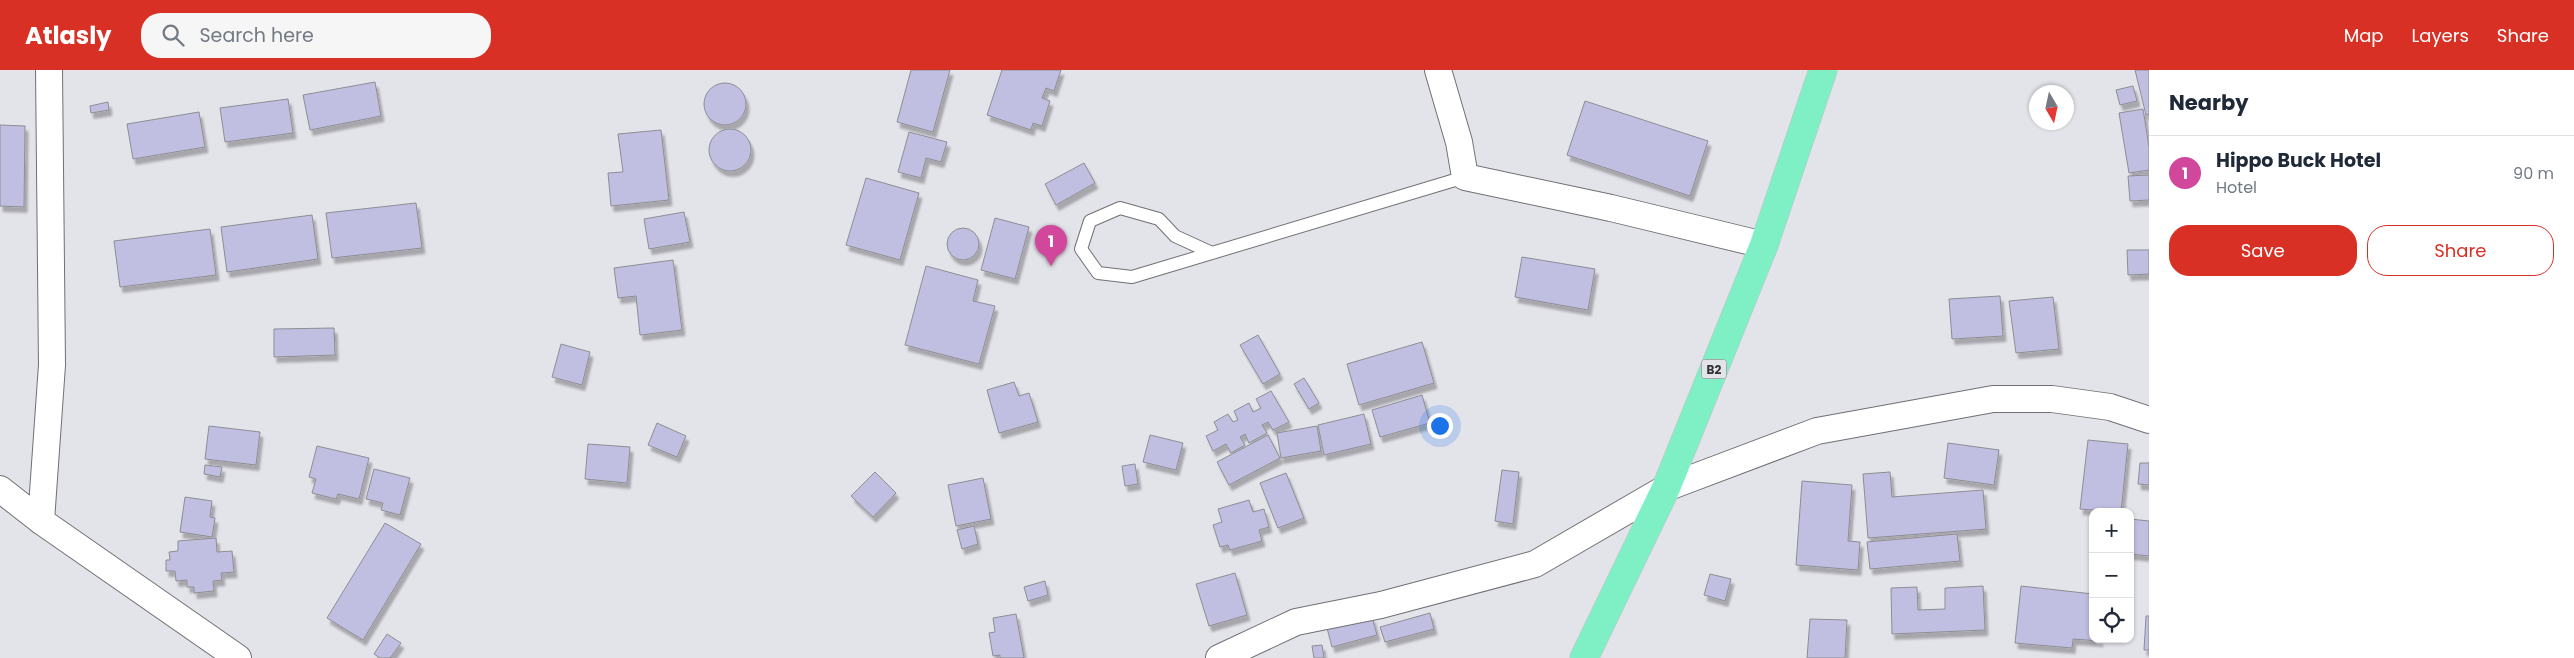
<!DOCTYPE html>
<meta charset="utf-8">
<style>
body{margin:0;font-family:Poppins,sans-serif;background:#f6f6f7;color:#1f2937}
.controls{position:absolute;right:15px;bottom:15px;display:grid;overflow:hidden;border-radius:10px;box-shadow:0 1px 4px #0004}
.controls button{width:45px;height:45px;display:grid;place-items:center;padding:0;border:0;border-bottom:1px solid #e0e1e3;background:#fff;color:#1f2937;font:25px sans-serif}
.compass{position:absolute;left:2029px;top:15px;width:45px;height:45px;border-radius:50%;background:#fff;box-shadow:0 1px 4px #0004;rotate:171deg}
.you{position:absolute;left:1439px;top:355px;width:18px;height:18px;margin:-12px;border:4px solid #fff;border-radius:50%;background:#1a73e8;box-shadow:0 0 0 8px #1a73e833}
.badge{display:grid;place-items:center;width:32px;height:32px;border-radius:50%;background:#d93025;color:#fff;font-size:16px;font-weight:700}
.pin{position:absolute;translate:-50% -41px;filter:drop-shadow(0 1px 2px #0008)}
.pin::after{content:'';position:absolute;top:26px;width:18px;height:15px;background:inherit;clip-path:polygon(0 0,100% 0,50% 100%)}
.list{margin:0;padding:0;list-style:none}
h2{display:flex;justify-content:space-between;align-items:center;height:65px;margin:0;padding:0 20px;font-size:21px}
h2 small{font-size:16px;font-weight:400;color:#747a83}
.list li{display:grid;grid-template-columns:32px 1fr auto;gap:15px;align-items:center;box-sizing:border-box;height:75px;padding:0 20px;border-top:1px solid #e0e1e3}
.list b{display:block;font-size:19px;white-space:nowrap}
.list p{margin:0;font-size:16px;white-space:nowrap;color:#747a83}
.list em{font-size:16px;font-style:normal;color:#747a83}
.actions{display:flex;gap:10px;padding:15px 20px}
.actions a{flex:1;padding:11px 0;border:1px solid #d93025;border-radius:20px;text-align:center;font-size:18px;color:#d93025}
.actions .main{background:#d93025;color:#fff}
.icon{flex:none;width:28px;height:28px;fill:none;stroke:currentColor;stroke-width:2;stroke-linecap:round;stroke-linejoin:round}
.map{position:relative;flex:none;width:2149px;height:588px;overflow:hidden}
header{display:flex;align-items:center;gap:30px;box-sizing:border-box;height:70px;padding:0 25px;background:#d93025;color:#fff}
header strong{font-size:24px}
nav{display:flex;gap:28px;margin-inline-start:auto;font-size:18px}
.search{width:350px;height:45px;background:#f6f6f7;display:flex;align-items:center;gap:12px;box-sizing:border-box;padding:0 18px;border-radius:20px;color:#747a83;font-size:19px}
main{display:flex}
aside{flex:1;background:#fff}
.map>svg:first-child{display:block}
.building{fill:#c0bfe2;stroke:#8d8d93;filter:url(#shadow)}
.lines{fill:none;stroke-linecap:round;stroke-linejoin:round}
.service-casing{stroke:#707076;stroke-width:14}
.minor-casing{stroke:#707076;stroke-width:28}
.trunk-casing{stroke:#c2c2c2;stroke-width:29}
.service{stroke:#fff;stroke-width:12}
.minor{stroke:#fff;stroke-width:26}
.trunk{stroke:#7ff0c6;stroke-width:28}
.labels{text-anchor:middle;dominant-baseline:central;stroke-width:4;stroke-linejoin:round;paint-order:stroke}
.shield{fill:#e3e3ea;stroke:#68686b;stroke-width:1}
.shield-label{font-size:12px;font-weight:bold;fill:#333335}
</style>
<header>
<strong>Atlasly</strong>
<div class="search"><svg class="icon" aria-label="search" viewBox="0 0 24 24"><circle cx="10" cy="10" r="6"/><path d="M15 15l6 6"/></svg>Search here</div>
<nav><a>Map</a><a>Layers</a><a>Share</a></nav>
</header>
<main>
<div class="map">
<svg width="2149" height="588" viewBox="0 0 2149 588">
<defs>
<filter id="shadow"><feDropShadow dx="3" dy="5.5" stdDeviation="1" flood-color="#0004"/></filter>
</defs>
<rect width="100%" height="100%" fill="#e3e3ea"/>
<g class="building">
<path d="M911 0H950L933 62 897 52Z"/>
<path d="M1002 0H1061L1054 21 1046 18 1042 28 1050 31 1042 56 1033 53 1031 60 987 45Z"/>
<path d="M2135 0H2149V44L2146 45Z"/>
<path d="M375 12 381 46 310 60 303 25Z"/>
<circle cx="725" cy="34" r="21"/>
<path d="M2133 16 2137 31 2120 35 2116 20Z"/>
<path d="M288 29 293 63 225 72 220 38Z"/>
<path d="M1585 31 1708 71 1690 126 1567 85Z"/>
<path d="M108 32 109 40 91 43 90 36Z"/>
<path d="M2143 39 2149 77V100L2129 103 2119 43Z"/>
<path d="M199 42 205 77 133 89 127 54Z"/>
<path d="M0 55 25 56 24 137 0 136Z"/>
<circle cx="730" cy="80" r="21"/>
<path d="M661 60 669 130 611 136 608 103 623 102 618 64Z"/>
<path d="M909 62 947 72 941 92 926 88 921 108 898 102Z"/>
<path d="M1084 93 1095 113 1056 135 1045 114Z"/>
<path d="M2149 105V130L2130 131 2128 106Z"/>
<path d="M866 108 919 123 900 190 846 175Z"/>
<path d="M416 133 422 178 332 188 326 143Z"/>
<path d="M684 142 690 172 649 179 644 149Z"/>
<path d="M312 145 318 189 227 202 221 157Z"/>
<path d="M995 148 1029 157 1015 209 981 200Z"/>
<circle cx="963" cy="174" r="16"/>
<path d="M210 159 216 205 120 217 114 171Z"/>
<path d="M2127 180H2149V204L2128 205Z"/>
<path d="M1522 187 1595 199 1588 240 1515 227Z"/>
<path d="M673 190 682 260 640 265 636 226 618 228 614 198Z"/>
<path d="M926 196 978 210 973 231 995 236 979 294 905 275Z"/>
<path d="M2000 226 2003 266 1952 269 1949 229Z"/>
<path d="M2053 227 2059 279 2016 283 2009 231Z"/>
<path d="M334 258 335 285 274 287V259Z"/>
<path d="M1258 265 1280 304 1263 314 1240 275Z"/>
<path d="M1422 272 1434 313 1359 335 1347 294Z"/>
<path d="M561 274 590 282 582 315 552 307Z"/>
<path d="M1304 308 1319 333 1309 339 1294 314Z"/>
<path d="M1014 312 1019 326 1029 323 1038 352 999 363 987 320Z"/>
<path d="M1271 321 1289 352 1273 360 1268 352 1262 355 1267 363 1249 373 1245 364 1240 367 1245 375 1231 383 1226 374 1213 381 1206 366 1218 360 1214 352 1228 344 1233 352 1238 350 1234 341 1249 333 1253 342 1261 338 1256 329Z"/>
<path d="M1422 325 1430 353 1380 367 1372 340Z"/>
<path d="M1364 344 1371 374 1324 385 1318 355Z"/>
<path d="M657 353 686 366 677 387 648 375Z"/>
<path d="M209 356 260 362 256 395 205 389Z"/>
<path d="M1317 356 1321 381 1281 388 1277 363Z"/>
<path d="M1150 365 1183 373 1176 400 1143 392Z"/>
<path d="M1268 365 1280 388 1229 415 1217 392Z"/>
<path d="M2088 370 2128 374 2121 442 2080 439Z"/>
<path d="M1948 373 1999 380 1994 415 1944 408Z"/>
<path d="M588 374 630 377 627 413 585 409Z"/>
<path d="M317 376 369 388 359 429 338 424 336 429 312 423 316 409 309 407Z"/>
<path d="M2140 393H2149V415L2138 414Z"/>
<path d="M1135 394 1138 414 1125 416 1122 396Z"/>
<path d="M205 395 222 397 220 407 204 404Z"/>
<path d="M374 399 410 408 400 445 381 440 383 433 366 429Z"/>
<path d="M1502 400 1519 402 1513 454 1495 451Z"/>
<path d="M875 402 896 423 873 447 851 426Z"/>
<path d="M1890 402 1892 427 1983 420 1986 459 1868 468 1863 404Z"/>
<path d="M1286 403 1304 448 1278 458 1260 413Z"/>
<path d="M983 408 991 449 956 456 948 415Z"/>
<path d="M1802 411 1852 415 1848 471 1860 472 1858 500 1796 495Z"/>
<path d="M185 427 212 431 210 447 215 448 212 467 180 462Z"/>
<path d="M1249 430 1253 442 1264 439 1269 457 1259 460 1262 471 1230 480 1228 475 1220 477 1213 455 1222 452 1218 439Z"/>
<path d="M2130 449 2149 451V486L2130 484Z"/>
<path d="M385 453 421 474 363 570 327 548Z"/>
<path d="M974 456 978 474 962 479 957 460Z"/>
<path d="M1957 464 1960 491 1870 499 1867 472Z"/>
<path d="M216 468 217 482 232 481 234 502 221 503 222 510 213 511 214 521 194 523V517H187V510L176 511 175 501H166V490H170L169 482 178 481V471Z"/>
<path d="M1235 503 1247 545 1209 556 1196 514Z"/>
<path d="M1710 504 1731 509 1725 531 1704 525Z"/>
<path d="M1045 511 1048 525 1028 531 1024 517Z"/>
<path d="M1983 516 1985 560 1892 564 1891 518 1917 517 1918 540 1945 539V518Z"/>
<path d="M2021 516 2093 524V569H2100V571L2073 569 2072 578 2015 573Z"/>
<path d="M1430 543 1434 559 1385 572 1380 557Z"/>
<path d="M1016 544 1024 588H1000V585L993 586 989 563 995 562 993 548Z"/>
<path d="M2146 546H2149V580H2144Z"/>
<path d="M1372 547 1377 565 1332 577 1327 558Z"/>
<path d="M1810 549 1847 550 1845 588H1807Z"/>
<path d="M387 564 401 573 390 588H380L374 584Z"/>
<path d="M1322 575 1324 588H1314L1312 576Z"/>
</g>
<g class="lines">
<g class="service-casing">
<path id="service" d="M1212 183 1175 166 1159 149 1120 138 1090 151 1081 179 1098 203 1132 207 1465 107"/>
</g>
<g class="minor-casing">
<g id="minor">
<path d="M1438 0 1459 72 1465 107 1611 138 1764 175"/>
<path d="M0 419 41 451 238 588"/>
<path d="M41 451 52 295 49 0"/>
<path d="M1219 588 1296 552 1381 535 1535 494 1666 418 1817 361 1993 329H2052L2110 337 2149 350"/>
</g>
</g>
<g class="trunk-casing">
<path id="trunk" d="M1584 588 1666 418 1764 175 1823 0"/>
</g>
<use href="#service" class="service"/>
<use href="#minor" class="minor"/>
<use href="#trunk" class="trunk"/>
</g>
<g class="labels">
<rect class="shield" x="1701.5" y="289.5" width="25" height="19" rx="4"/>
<g class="shield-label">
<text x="1714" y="299">B2</text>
</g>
</g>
</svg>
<div class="controls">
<button>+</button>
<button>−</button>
<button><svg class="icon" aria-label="locate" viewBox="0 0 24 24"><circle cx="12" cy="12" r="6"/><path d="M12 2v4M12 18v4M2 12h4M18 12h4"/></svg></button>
</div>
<svg class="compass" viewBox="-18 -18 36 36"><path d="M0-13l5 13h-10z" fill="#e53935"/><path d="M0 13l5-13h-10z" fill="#747a83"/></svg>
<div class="you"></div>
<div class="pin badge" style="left:1051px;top:196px;background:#d1479c">1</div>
</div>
<aside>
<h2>Nearby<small></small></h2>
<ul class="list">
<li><span class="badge" style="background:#d1479c">1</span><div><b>Hippo Buck Hotel</b><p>Hotel</p></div><em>90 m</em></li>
</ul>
<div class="actions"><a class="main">Save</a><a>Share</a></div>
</aside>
</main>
